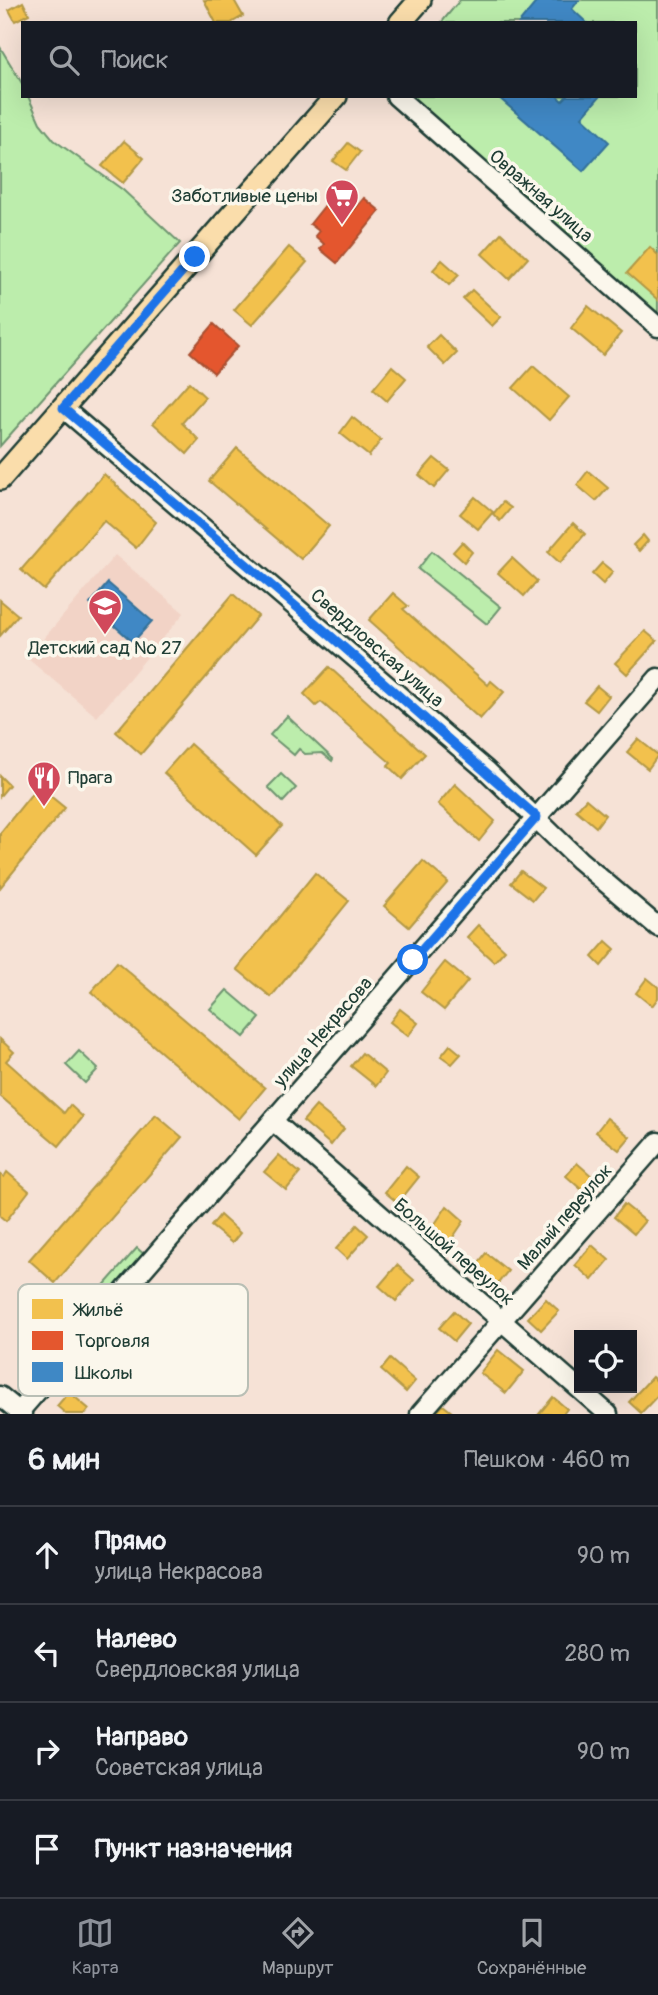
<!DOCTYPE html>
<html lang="ru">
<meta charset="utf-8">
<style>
body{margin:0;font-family:Pangolin,sans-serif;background:#20242c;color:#f1f3f6}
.controls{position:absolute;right:21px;bottom:21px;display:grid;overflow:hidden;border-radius:0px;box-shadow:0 7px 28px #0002}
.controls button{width:63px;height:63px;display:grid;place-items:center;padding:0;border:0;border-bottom:2px solid #363941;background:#171b24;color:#f1f3f6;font:35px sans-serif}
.stop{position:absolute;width:21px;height:21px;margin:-16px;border:5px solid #1a73e8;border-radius:50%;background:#fff}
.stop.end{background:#1a73e8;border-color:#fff;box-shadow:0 2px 7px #0008}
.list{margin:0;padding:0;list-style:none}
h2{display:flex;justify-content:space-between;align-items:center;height:91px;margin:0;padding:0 28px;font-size:30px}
h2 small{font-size:23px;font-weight:400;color:#9ea1a6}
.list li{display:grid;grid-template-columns:46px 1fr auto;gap:21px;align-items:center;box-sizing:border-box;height:98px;padding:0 28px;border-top:2px solid #363941}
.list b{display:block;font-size:26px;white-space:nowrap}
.list p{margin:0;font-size:23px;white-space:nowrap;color:#9ea1a6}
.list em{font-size:23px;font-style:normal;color:#9ea1a6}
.icon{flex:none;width:38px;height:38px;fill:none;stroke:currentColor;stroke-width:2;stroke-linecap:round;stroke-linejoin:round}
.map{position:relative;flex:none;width:658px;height:1414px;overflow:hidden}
.search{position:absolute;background:#171b24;box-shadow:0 7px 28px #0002;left:21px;right:21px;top:21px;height:77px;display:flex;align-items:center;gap:18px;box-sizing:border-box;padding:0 24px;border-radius:0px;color:#9ea1a6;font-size:26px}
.sheet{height:483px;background:#171b24}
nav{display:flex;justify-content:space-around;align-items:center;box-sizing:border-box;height:98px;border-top:2px solid #363941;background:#171b24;font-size:19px;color:#9ea1a6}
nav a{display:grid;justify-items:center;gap:4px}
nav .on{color:#8c9099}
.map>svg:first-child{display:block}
.built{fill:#f2d3c6}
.green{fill:#bcedac;stroke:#6e9570;stroke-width:2}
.homes{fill:#f2c14e;stroke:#b39946;stroke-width:2}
.shops{fill:#e4572e;stroke:#a94f30;stroke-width:2}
.schools{fill:#3f88c5;stroke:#35729a;stroke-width:2}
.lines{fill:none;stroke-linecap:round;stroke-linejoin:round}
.minor-casing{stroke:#1f3d34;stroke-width:23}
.major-casing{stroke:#1f3d34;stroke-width:26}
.minor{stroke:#fbf7ec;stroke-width:18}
.major{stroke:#faddab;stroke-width:21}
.route{stroke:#1a73e8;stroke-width:9}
.labels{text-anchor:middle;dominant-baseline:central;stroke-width:7;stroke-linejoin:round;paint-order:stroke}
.poi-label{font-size:19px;fill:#1f3d34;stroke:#fbf7ec;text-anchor:end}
.street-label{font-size:19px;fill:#1f3d34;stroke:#fbf7ec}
.key{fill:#fbf7ec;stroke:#b9bfb5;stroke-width:2}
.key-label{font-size:19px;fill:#1f3d34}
</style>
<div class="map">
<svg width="658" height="1414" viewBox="0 0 658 1414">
<rect width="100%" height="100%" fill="#f6e2d6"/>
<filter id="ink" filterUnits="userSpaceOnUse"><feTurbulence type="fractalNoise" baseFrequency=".0143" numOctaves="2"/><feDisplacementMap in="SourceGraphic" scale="14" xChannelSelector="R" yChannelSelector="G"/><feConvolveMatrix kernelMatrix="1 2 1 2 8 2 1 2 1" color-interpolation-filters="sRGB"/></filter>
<g filter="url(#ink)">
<path class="built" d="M115 555 184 613 97 717 27 658Z"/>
<g class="green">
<path d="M460 0H658V327L396 96H635V23H441Z"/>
<path d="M0 47 23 85V96H28L40 123 54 140 123 190 180 243 0 446Z"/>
<path d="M432 551 501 607 487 624 418 569Z"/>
<path d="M287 716 333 759 332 761 322 753 305 754 299 749 294 755 270 735Z"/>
<path d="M281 774 296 788 283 802 268 787Z"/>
<path d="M227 990 260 1018 244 1037 210 1009Z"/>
<path d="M79 1051 98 1069 85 1083 66 1065Z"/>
<path d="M137 1248 147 1257 110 1300 99 1291Z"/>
</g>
<g class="homes">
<path d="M204 0H234L243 16 231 23H216Z"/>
<path d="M23 2 29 14 15 21 9 10Z"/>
<path d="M124 141 144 158 123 183 102 166Z"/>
<path d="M348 143 360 152 346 170 333 161Z"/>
<path d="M501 233 528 258 509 279 482 254Z"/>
<path d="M289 247 307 262 252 325 234 310Z"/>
<path d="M650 247 658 255V300L627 273Z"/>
<path d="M442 260 459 275 449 285 433 270Z"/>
<path d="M472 290 501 317 492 326 463 299Z"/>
<path d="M588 306 621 333 603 355 571 328Z"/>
<path d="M439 335 457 353 445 365 427 347Z"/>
<path d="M392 366 406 378 387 401 373 389Z"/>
<path d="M533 366 569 397 549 420 513 388Z"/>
<path d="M189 382 205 397 182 423 199 440 187 454 153 423Z"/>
<path d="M352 417 381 440 369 456 340 433Z"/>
<path d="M237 448 329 526 301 559 209 481Z"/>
<path d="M434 458 449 470 434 488 419 475Z"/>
<path d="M588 471 608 488 596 501 577 485Z"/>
<path d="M104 474 156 522 136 548 104 521 44 590 21 570Z"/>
<path d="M475 497 493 512 478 529 460 514Z"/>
<path d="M503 502 511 508 500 521 493 514Z"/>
<path d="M573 523 585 534 560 563 548 552Z"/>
<path d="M643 535 648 541 639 551 633 545Z"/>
<path d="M462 542 472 552 464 562 453 552Z"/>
<path d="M512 558 537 581 524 596 498 573Z"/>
<path d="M602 563 613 572 603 584 592 574Z"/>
<path d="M393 593 408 606 403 609 488 685 491 681 504 692 480 719 369 620Z"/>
<path d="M233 594 258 616 141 754 116 732Z"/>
<path d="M0 600 18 615 0 636Z"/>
<path d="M645 631 657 641 627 674 615 663Z"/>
<path d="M329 667 425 754 402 779 388 766 391 763 321 702 316 706 304 694Z"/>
<path d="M597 686 609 696 597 711 584 701Z"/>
<path d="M638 739 658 755 648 769 627 752Z"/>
<path d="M190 744 282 826 256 855 164 773Z"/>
<path d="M0 776 9 785 0 796Z"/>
<path d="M455 784 495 821 479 841 438 804Z"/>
<path d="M38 786 65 808 0 888V833Z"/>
<path d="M586 799 605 815 596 827 576 810Z"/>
<path d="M423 861 448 882 409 927 384 906Z"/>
<path d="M521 871 543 888 533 900 511 883Z"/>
<path d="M315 873 349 901 271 997 237 969Z"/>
<path d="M478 925 505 950 494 962 467 937Z"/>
<path d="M606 941 615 949 601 966 592 957Z"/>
<path d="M117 962 265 1088 239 1119 91 992Z"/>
<path d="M445 962 468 981 444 1010 421 992Z"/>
<path d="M647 978 658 987V998L652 1006 636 993Z"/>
<path d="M400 1009 418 1023 408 1036 390 1022Z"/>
<path d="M0 1039 14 1052 6 1061 64 1113 70 1105 83 1117 59 1146 0 1096Z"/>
<path d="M450 1045 461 1054 452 1064 441 1056Z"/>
<path d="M362 1053 386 1073 376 1086 351 1066Z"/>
<path d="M316 1106 344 1129 331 1145 303 1121Z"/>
<path d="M156 1115 182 1137 55 1283 29 1260Z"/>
<path d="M607 1118 630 1137 619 1150 596 1132Z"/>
<path d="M279 1155 300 1173 286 1190 264 1172Z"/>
<path d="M577 1163 593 1177 582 1190 566 1176Z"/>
<path d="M406 1166 419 1177 398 1203 385 1192Z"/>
<path d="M7 1172 29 1191 6 1221 0 1216V1174L4 1177Z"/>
<path d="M624 1204 645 1221 634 1234 614 1217Z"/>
<path d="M447 1206 464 1221 447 1246 430 1231Z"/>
<path d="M220 1215 240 1233 232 1243 211 1226Z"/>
<path d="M357 1225 368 1235 347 1259 336 1249Z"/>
<path d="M592 1245 609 1260 592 1280 575 1265Z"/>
<path d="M486 1253 508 1271 495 1287 473 1270Z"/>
<path d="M397 1265 414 1280 396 1301 379 1286Z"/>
<path d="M546 1299 559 1311 541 1330 528 1318Z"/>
<path d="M454 1311 468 1324 454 1341 439 1328Z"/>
<path d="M498 1350 524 1371 506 1393 480 1373Z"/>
<path d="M390 1359 415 1381 406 1392 381 1370Z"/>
<path d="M652 1377 658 1382V1395L641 1413 629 1402Z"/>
<path d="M69 1392 89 1409 85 1414H66L57 1406Z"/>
<path d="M553 1397 567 1409 563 1414H539Z"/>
<path d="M443 1405 453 1413V1414H435Z"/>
</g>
<g class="shops">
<path d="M341 197 355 209 364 198 380 211 337 263 320 249 324 244 315 236 319 231 310 224 330 199 336 204Z"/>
<path d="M214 324 238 346 214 373 190 352Z"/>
</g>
<g class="schools">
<path d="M538 0H579L572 9 587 23H519Z"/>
<path d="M497 96H557L562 101 567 96H600L582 117 609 142 583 171Z"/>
<path d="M108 583 152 621 133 642 90 604Z"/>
</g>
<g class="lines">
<g class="minor-casing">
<g id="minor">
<path d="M396 96 658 327"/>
<path d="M63 408 486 770 579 860 658 927"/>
<path d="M273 1121 608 1414"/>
<path d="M0 1396 22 1414"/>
<path d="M19 1412 658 678"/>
<path d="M420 1414 658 1142"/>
</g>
</g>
<g class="major-casing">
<g id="major">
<path d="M400 23 420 0"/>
<path d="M0 479 336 96"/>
</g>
</g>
<use href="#minor" class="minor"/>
<use href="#major" class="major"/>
</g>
</g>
<g class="lines" filter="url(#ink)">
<path class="route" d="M195 257 63 408 332 637 537 817 413 960"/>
</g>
<defs>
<g id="supermarket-pin" transform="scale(1.75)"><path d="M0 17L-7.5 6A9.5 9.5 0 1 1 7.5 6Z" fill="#d1495b" stroke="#fbf7ec"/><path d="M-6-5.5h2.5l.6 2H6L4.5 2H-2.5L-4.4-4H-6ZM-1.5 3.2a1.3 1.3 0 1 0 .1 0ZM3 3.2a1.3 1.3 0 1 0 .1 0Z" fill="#fff"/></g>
<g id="school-pin" transform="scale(1.75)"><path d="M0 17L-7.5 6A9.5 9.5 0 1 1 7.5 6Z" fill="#d1495b" stroke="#fbf7ec"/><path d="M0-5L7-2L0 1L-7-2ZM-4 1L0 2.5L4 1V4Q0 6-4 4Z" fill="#fff"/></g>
<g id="restaurant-pin" transform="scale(1.75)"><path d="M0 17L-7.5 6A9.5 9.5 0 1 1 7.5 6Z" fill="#d1495b" stroke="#fbf7ec"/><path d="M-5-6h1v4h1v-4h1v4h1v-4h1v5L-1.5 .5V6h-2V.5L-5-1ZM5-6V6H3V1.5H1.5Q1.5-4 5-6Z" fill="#fff"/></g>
</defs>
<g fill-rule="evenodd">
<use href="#supermarket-pin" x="342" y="196"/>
<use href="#school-pin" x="105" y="606"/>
<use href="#restaurant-pin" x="44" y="778"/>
</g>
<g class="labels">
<g class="poi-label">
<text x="318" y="196">Заботливые цены</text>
<text x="105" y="648" text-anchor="middle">Детский сад № 27</text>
<text x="68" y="778" text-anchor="start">Прага</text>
</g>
<g class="street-label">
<text transform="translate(541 196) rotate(41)">Овражная улица</text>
<text transform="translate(377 648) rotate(41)">Свердловская улица</text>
<text transform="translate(323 1032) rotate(-49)">улица Некрасова</text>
<text transform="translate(565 1217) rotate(-49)">Малый переулок</text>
<text transform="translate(454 1252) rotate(41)">Большой переулок</text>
</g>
</g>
<rect x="18" y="1284" width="230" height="112" rx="10" class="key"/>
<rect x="32" y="1299" width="31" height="20" fill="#f2c14e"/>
<rect x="32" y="1331" width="31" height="19" fill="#e4572e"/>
<rect x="32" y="1362" width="31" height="20" fill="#3f88c5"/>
<g class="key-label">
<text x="75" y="1316">Жильё</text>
<text x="75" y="1347">Торговля</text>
<text x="75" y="1379">Школы</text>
</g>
</svg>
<div class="controls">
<button><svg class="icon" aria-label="locate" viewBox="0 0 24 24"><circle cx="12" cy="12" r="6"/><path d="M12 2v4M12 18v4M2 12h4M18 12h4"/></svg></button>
</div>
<div class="stop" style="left:413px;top:960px"></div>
<div class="stop end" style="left:195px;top:257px"></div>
<div class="search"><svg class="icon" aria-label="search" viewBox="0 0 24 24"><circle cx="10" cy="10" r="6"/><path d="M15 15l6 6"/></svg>Поиск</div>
</div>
<section class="sheet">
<h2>6 мин<small>Пешком · 460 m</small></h2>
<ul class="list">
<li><svg class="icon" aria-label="ahead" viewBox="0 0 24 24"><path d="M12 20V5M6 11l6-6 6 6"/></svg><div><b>Прямо</b><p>улица Некрасова</p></div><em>90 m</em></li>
<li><svg class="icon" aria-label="left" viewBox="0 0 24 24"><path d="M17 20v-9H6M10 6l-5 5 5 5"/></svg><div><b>Налево</b><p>Свердловская улица</p></div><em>280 m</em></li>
<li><svg class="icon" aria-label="right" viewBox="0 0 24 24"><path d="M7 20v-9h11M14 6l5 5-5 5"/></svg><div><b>Направо</b><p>Советская улица</p></div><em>90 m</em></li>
<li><svg class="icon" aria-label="arrive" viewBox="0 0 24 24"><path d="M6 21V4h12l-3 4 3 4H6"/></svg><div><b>Пункт назначения</b></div></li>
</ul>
</section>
<nav>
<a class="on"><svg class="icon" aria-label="map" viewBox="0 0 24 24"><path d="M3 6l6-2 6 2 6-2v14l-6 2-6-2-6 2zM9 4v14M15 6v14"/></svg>Карта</a>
<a><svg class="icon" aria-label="directions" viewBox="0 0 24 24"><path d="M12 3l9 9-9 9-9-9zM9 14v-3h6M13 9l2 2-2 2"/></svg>Маршрут</a>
<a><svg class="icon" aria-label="saved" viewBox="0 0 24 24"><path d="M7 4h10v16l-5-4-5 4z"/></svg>Сохранённые</a>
</nav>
